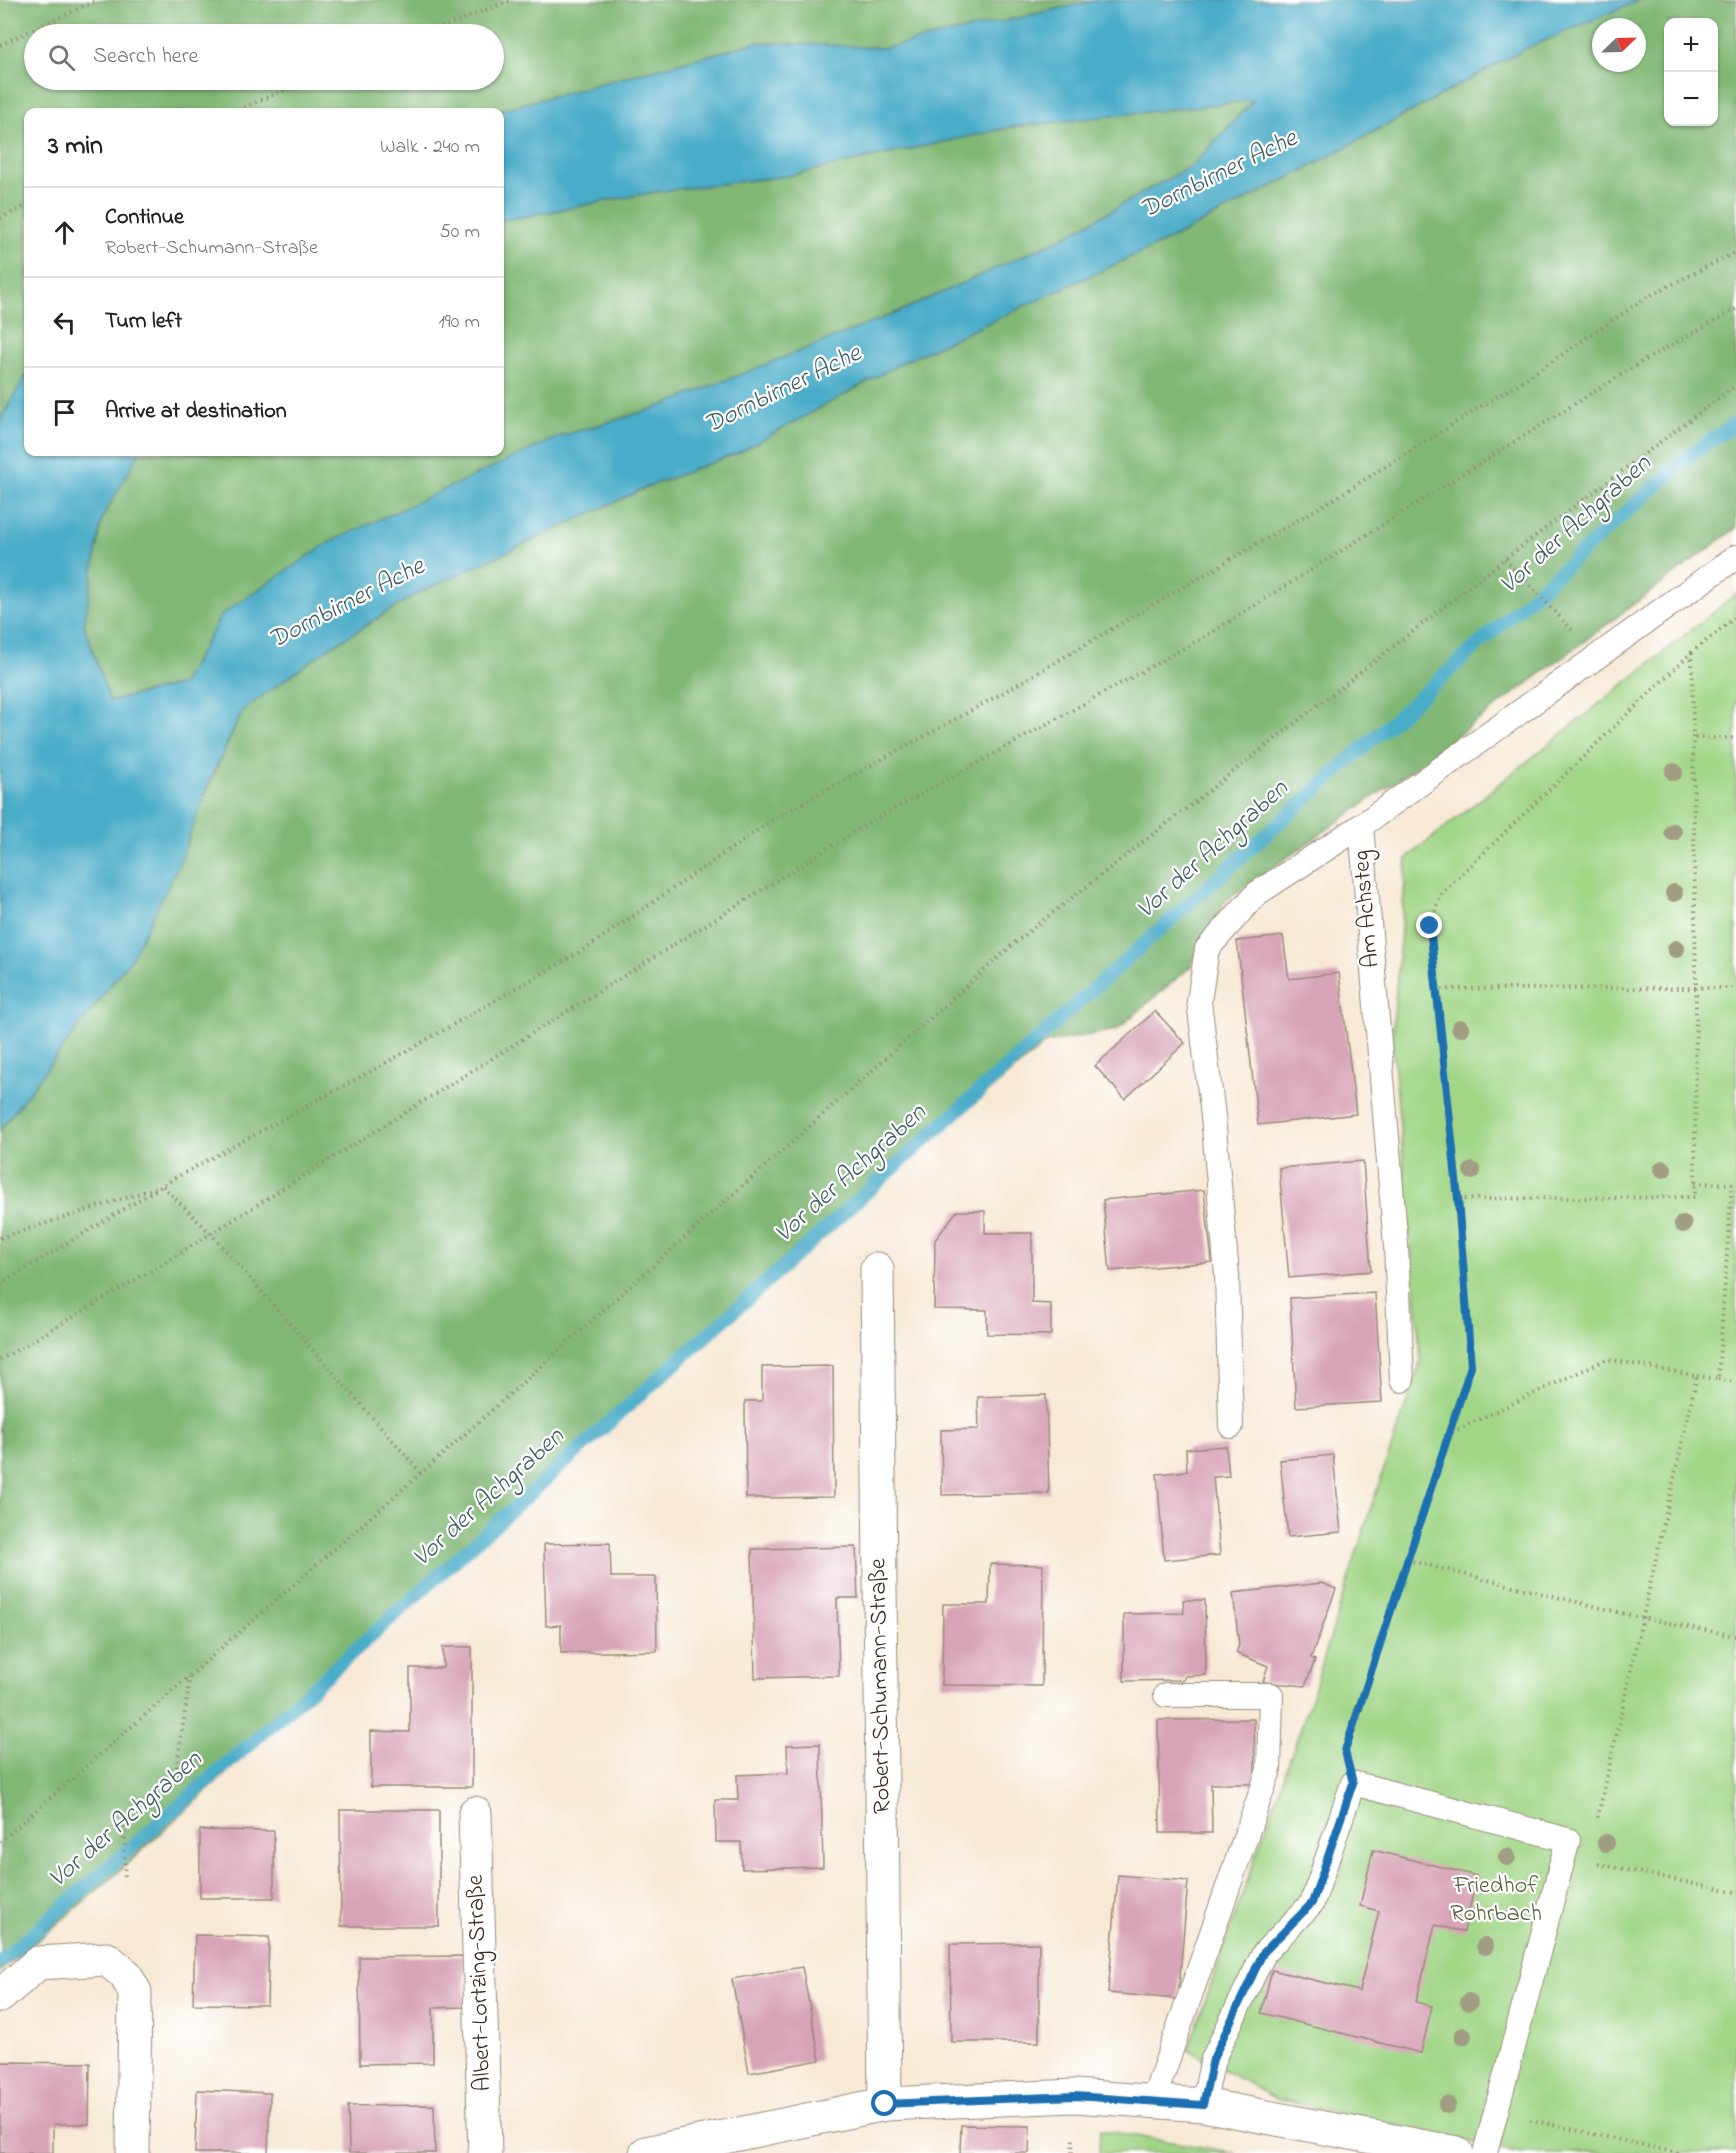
<!DOCTYPE html>
<meta charset="utf-8">
<style>
body{margin:0;font-family:"Indie Flower",sans-serif;background:#f6f6f6;color:#222}
.controls{position:absolute;right:18px;top:18px;display:grid;overflow:hidden;border-radius:12px;box-shadow:0 2px 4px #0004}
.controls button{width:54px;height:54px;display:grid;place-items:center;padding:0;border:0;border-bottom:2px solid #e0e0e0;background:#fff;color:#222;font:30px sans-serif}
.compass{position:absolute;left:1592px;top:18px;width:54px;height:54px;border-radius:50%;background:#fff;box-shadow:0 2px 4px #0004;rotate:67deg}
.stop{position:absolute;width:18px;height:18px;margin:-14px;border:4px solid #1f6fb2;border-radius:50%;background:#fff}
.stop.end{background:#1f6fb2;border-color:#fff;box-shadow:0 2px 6px #0008}
.list{margin:0;padding:0;list-style:none}
h2{display:flex;justify-content:space-between;align-items:center;height:78px;margin:0;padding:0 24px;font-size:26px}
h2 small{font-size:20px;font-weight:400;color:#767676}
.list li{display:grid;grid-template-columns:39px 1fr auto;gap:18px;align-items:center;box-sizing:border-box;height:90px;padding:0 24px;border-top:2px solid #e0e0e0}
.list b{display:block;font-size:22px;white-space:nowrap}
.list p{margin:0;font-size:20px;white-space:nowrap;color:#767676}
.list em{font-size:20px;font-style:normal;color:#767676}
.icon{flex:none;width:33px;height:33px;fill:none;stroke:currentColor;stroke-width:2;stroke-linecap:round;stroke-linejoin:round}
.map{position:relative;flex:none;width:1736px;height:2153px;overflow:hidden}
.search{position:absolute;background:#fff;box-shadow:0 2px 4px #0004;left:24px;top:24px;width:480px;height:66px;display:flex;align-items:center;gap:15px;box-sizing:border-box;padding:0 21px;border-radius:33px;color:#767676;font-size:22px}
.panel{position:absolute;background:#fff;box-shadow:0 2px 4px #0004;left:24px;top:108px;width:480px;height:348px;border-radius:12px}
.map>svg:first-child{display:block}
.green{fill:#a1d687;stroke:#6e8052;stroke-width:1.5}
.forest{fill:#80b774;stroke:#5e7049;stroke-width:1.5;fill-rule:evenodd}
.water{fill:#48acc8;stroke:#426b73;stroke-width:1.5}
.lines{fill:none;stroke-linecap:round;stroke-linejoin:round}
.stream{stroke:#48acc8;stroke-width:14}
.building{fill:#d7a3b6}
.service-casing{stroke:#998a7a;stroke-width:26}
.minor-casing{stroke:#998a7a;stroke-width:35}
.path{stroke:#998a7a;stroke-width:4;stroke-dasharray:1.5 4.5;stroke-linecap:butt}
.service{stroke:#fff;stroke-width:24}
.minor{stroke:#fff;stroke-width:33}
.tree{fill:#a19d82}
.route{stroke:#1f6fb2;stroke-width:8}
.labels{text-anchor:middle;dominant-baseline:central;stroke-width:4.5;stroke-linejoin:round;paint-order:stroke}
.street-label{font-size:24px;fill:#3b2a1e;stroke:#fff}
.park-label{font-size:24px;fill:#5a5e3e;stroke:#fff}
.water-label{font-size:26px;font-style:italic;fill:#405e62;stroke:#fff}
</style>
<div class="map">
<svg width="1736" height="2153" viewBox="0 0 1736 2153">
<rect width="100%" height="100%" fill="#fff"/>
<filter id="ink" filterUnits="userSpaceOnUse"><feTurbulence type="fractalNoise" baseFrequency=".0167" numOctaves="2"/><feDisplacementMap in="SourceGraphic" scale="12" xChannelSelector="R" yChannelSelector="G"/><feConvolveMatrix kernelMatrix="1 2 1 2 8 2 1 2 1" color-interpolation-filters="sRGB"/></filter>
<filter id="wash" filterUnits="userSpaceOnUse"><feTurbulence type="fractalNoise" baseFrequency=".008" numOctaves="4" result="noise"/><feDisplacementMap in="SourceGraphic" scale="24" xChannelSelector="R" yChannelSelector="G"/><feGaussianBlur stdDeviation="1.35" result="paint"/><feColorMatrix in="noise" values="0 0 0 0 0 0 0 0 0 0 0 0 0 0 0 0 0 1.4 0 .05"/><feComposite in="paint" operator="in"/></filter>
<g filter="url(#wash)">
<rect width="100%" height="100%" fill="#f7e9d6"/>
<g class="green">
<path d="M1736 594V2153H1522L1276 2099 1188 2050 1314 1690 1368 1516 1421 1361 1392 1038 1407 858Z"/>
<path d="M1100 2130 1237 2153H1099Z"/>
</g>
<g class="forest">
<path d="M0 0H1097L885 48 759 42 492 112H28V375L0 420ZM34 34H494V80H34Z"/>
<path d="M1640 0H1736V528L1399 779 1225 901 1190 967 1116 1030 1046 1043 739 1304 114 1876 0 1972V1130L132 957 243 710 329 648 418 593 647 487 740 452 905 361 1166 241 1304 170 1525 49ZM1668 22H1714V122H1668ZM1601 27H1637V63H1601Z"/>
<path d="M1254 99 1193 165 1062 238 901 311 656 408 558 437 222 614 182 684 110 701 84 625 102 518 140 452H500V221L654 192 787 176 1012 127Z"/>
</g>
<path class="water" d="M1097 0H1640L1525 49 1304 170 1166 241 905 361 740 452 647 487 418 593 329 648 243 710 208 784 180 862 132 957 0 1130V420L24 379 28 375V452H140L102 518 84 625 110 701 182 684 222 614 328 543 558 437 656 408 901 311 1062 238 1193 165 1254 100 1012 127 787 176 654 192 500 221V112H492L759 42 885 48Z"/>
<g class="lines">
<path class="stream" d="M0 1962 268 1728 1689 456 1736 423"/>
</g>
<g id="blocks">
<g class="building">
<path d="M1283 936 1289 979 1339 973 1356 1114 1258 1125 1237 941Z"/>
<path d="M1155 1011 1185 1043 1125 1099 1095 1066Z"/>
<path d="M1363 1161 1371 1271 1289 1278 1279 1168Z"/>
<path d="M1204 1190 1212 1262 1110 1271 1103 1200Z"/>
<path d="M957 1211H985V1233H1032V1303L1051 1304V1335L987 1334V1310L934 1309 935 1240Z"/>
<path d="M1375 1293 1382 1402 1296 1407 1290 1298Z"/>
<path d="M833 1366 834 1497 746 1498 745 1401H762V1367Z"/>
<path d="M1046 1395 1049 1493 942 1495 941 1430 979 1429 978 1397Z"/>
<path d="M1226 1446 1229 1476 1213 1477 1220 1555 1164 1560 1157 1474 1187 1471 1186 1449Z"/>
<path d="M1333 1455 1341 1532 1288 1537 1280 1460Z"/>
<path d="M610 1543 611 1577H656L657 1651 561 1653V1625L546 1626 544 1544Z"/>
<path d="M856 1547 858 1598H837L839 1676 755 1678 752 1549Z"/>
<path d="M990 1564 1043 1565 1042 1686 942 1685 943 1604H989Z"/>
<path d="M1322 1583 1336 1589 1311 1658 1315 1660 1305 1686 1263 1682 1268 1666 1236 1653 1239 1645 1233 1593Z"/>
<path d="M1183 1600H1205L1206 1675 1185 1676 1184 1680 1124 1681V1614L1184 1613Z"/>
<path d="M443 1647H472V1787H371V1731L410 1732V1668H443Z"/>
<path d="M1254 1719 1255 1784H1211L1212 1833H1160L1158 1720Z"/>
<path d="M820 1744 823 1867 742 1869 741 1842H716L715 1800H738L737 1775 788 1773 787 1745Z"/>
<path d="M340 1810H439V1926H341Z"/>
<path d="M200 1830 274 1831V1898H200Z"/>
<path d="M1373 1850 1477 1876 1464 1932 1435 1925 1416 2002 1432 2006 1421 2053 1261 2013 1272 1970 1359 1991 1379 1911 1360 1906Z"/>
<path d="M1118 1875 1188 1881 1178 1999 1108 1993Z"/>
<path d="M195 1935 269 1937 267 2005 193 2004Z"/>
<path d="M1039 1943V2042H951L950 1944Z"/>
<path d="M464 1956 465 2007 433 2008V2063L360 2064 359 1957Z"/>
<path d="M802 1967 820 2060 749 2073 732 1979Z"/>
<path d="M0 2062 90 2063 89 2124H53V2153H0Z"/>
<path d="M197 2090 270 2093 268 2153H195Z"/>
<path d="M434 2105 435 2153H349L348 2106Z"/>
<path d="M961 2125 1030 2126 1029 2153H960Z"/>
</g>
</g>
</g>
<g filter="url(#ink)">
<use href="#blocks" fill-opacity="0" stroke="#998a7a" stroke-width="1.5"/>
<g class="lines">
<g class="service-casing">
<g id="service">
<path d="M1402 1380 1396 1246 1361 826 1736 557"/>
<path d="M1231 1426 1227 1275 1213 1116 1199 1001 1207 949 1256 894 1361 826"/>
<path d="M1153 2101 1269 1770 1271 1695H1166"/>
<path d="M1203 2105 1213 2059 1264 1953 1312 1903 1353 1783 1568 1840 1485 2153"/>
</g>
</g>
<g class="minor-casing">
<g id="minor">
<path d="M877 1269 885 2104"/>
<path d="M475 1813 485 2153"/>
<path d="M0 1996 38 1963 107 1959 125 1974 135 1992 133 2153"/>
<path d="M646 2153 885 2104 1075 2096 1203 2105 1457 2153"/>
</g>
</g>
<g class="path">
<path d="M424 34 512 0"/>
<path d="M0 45 97 0"/>
<path d="M233 112 308 80"/>
<path d="M0 218 28 205"/>
<path d="M1505 559 1572 630"/>
<path d="M1695 738H1736"/>
<path d="M1437 989C1433 952 1425 925 1443 892L1692 652 1736 617"/>
<path d="M1695 1183 1736 1184"/>
<path d="M163 1186 211 1234 421 1473"/>
<path d="M1458 1199 1437 989 1696 988 1692 652"/>
<path d="M0 1238 156 1188"/>
<path d="M0 1284 175 1178 402 1054 588 947 777 817 1001 694 1337 497 1527 378 1647 297 1736 252"/>
<path d="M0 1360 164 1263 869 823 1206 636 1643 361 1736 309"/>
<path d="M1697 1376 1718 1379 1732 1184"/>
<path d="M1718 1379 1736 1382"/>
<path d="M1448 1434 1471 1366 1458 1199 1695 1197 1696 988H1736"/>
<path d="M1407 1560 1642 1618 1736 1636"/>
<path d="M1345 1749 1448 1434 1607 1359 1697 1376 1597 1821"/>
<path d="M0 1842 436 1460 1018 940 1505 559 1736 385"/>
<path d="M1598 1864 1736 1892"/>
<path d="M125 1876 124 1820 176 1773 190 1677"/>
<path d="M1530 2120 1678 2153"/>
<path d="M1072 2153 1073 2136"/>
</g>
<use href="#service" class="service"/>
<use href="#minor" class="minor"/>
</g>
<g class="tree">
<circle cx="1674" cy="772" r="9"/>
<circle cx="1673" cy="832" r="9"/>
<circle cx="1674" cy="893" r="9"/>
<circle cx="1676" cy="949" r="9"/>
<circle cx="1460" cy="1028" r="9"/>
<circle cx="1663" cy="1169" r="9"/>
<circle cx="1472" cy="1171" r="9"/>
<circle cx="1683" cy="1224" r="9"/>
<circle cx="1606" cy="1843" r="9"/>
<circle cx="1507" cy="1857" r="9"/>
<circle cx="1485" cy="1946" r="9"/>
<circle cx="1469" cy="2002" r="9"/>
<circle cx="1463" cy="2036" r="9"/>
<circle cx="1447" cy="2105" r="9"/>
</g>
</g>
<g class="lines" filter="url(#ink)">
<path class="route" d="M885 2104 1075 2096 1203 2105 1213 2059 1263 1953 1312 1903 1353 1783 1345 1751 1471 1366 1458 1199 1430 926"/>
</g>
<g class="labels">
<g class="street-label">
<text transform="translate(1367 909) rotate(-95)">Am Achsteg</text>
<text transform="translate(881 1686) rotate(-91)">Robert-Schumann-Straße</text>
<text transform="translate(480 1983) rotate(-92)">Albert-Lortzing-Straße</text>
</g>
<g class="park-label">
<text x="1496" y="1886">Friedhof<tspan x="1496" dy="28">Rohrbach</tspan></text>
</g>
<g class="water-label">
<text transform="translate(1219 175) rotate(-26)">Dornbirner Ache</text>
<text transform="translate(783 390) rotate(-26)">Dornbirner Ache</text>
<text transform="translate(1576 525) rotate(-42)">Vor der Achgraben</text>
<text transform="translate(347 604) rotate(-27)">Dornbirner Ache</text>
<text transform="translate(1213 850) rotate(-42)">Vor der Achgraben</text>
<text transform="translate(851 1174) rotate(-42)">Vor der Achgraben</text>
<text transform="translate(489 1498) rotate(-42)">Vor der Achgraben</text>
<text transform="translate(126 1820) rotate(-41)">Vor der Achgraben</text>
</g>
</g>
</svg>
<div class="controls">
<button>+</button>
<button>−</button>
</div>
<svg class="compass" viewBox="-18 -18 36 36"><path d="M0-13l5 13h-10z" fill="#e53935"/><path d="M0 13l5-13h-10z" fill="#767676"/></svg>
<div class="stop" style="left:885px;top:2104px"></div>
<div class="stop end" style="left:1430px;top:926px"></div>
<div class="search"><svg class="icon" aria-label="search" viewBox="0 0 24 24"><circle cx="10" cy="10" r="6"/><path d="M15 15l6 6"/></svg>Search here</div>
<section class="panel">
<h2>3 min<small>Walk · 240 m</small></h2>
<ul class="list">
<li><svg class="icon" aria-label="ahead" viewBox="0 0 24 24"><path d="M12 20V5M6 11l6-6 6 6"/></svg><div><b>Continue</b><p>Robert-Schumann-Straße</p></div><em>50 m</em></li>
<li><svg class="icon" aria-label="left" viewBox="0 0 24 24"><path d="M17 20v-9H6M10 6l-5 5 5 5"/></svg><div><b>Turn left</b></div><em>190 m</em></li>
<li><svg class="icon" aria-label="arrive" viewBox="0 0 24 24"><path d="M6 21V4h12l-3 4 3 4H6"/></svg><div><b>Arrive at destination</b></div></li>
</ul>
</section>
</div>
